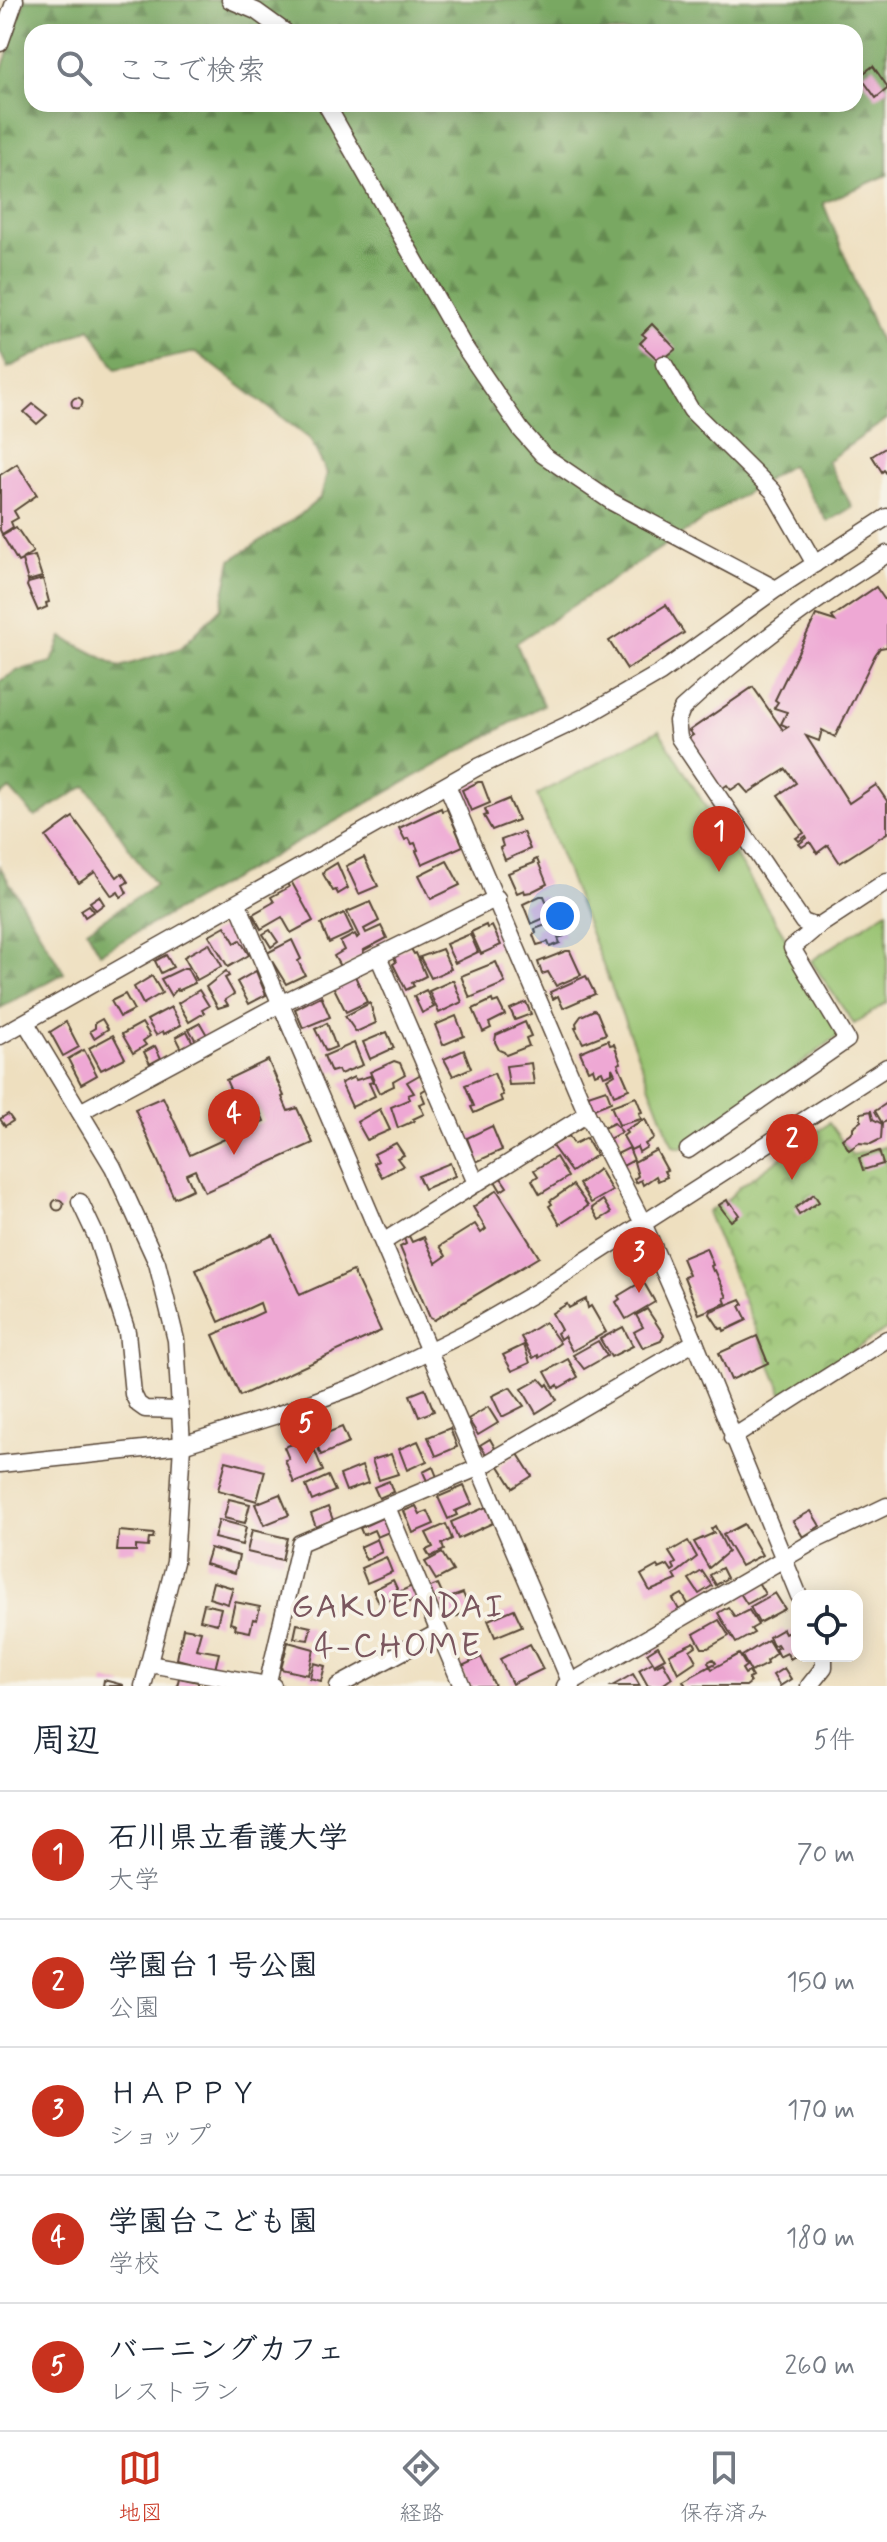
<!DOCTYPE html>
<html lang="ja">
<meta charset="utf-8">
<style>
body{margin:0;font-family:Mynerve,"Klee One",sans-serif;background:#f6f6f7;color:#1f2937}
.controls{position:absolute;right:24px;bottom:24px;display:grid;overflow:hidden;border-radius:16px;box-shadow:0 4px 20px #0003}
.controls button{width:72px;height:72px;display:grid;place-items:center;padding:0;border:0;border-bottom:2px solid #e0e1e3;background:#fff;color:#1f2937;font:40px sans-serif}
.you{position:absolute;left:560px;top:916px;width:28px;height:28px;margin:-20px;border:6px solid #fff;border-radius:50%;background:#1a73e8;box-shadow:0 0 0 12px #1a73e833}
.badge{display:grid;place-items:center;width:52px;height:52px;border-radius:50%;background:#c8321e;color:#fff;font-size:26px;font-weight:700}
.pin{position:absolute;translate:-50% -66px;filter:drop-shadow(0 2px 4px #0008)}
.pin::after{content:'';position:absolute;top:42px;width:28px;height:24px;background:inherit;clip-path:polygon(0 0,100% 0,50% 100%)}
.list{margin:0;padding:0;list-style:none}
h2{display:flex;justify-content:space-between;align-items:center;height:104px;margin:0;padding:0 32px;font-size:34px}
h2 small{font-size:26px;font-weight:400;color:#747a83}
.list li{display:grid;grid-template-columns:52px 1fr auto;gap:24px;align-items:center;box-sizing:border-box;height:128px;padding:0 32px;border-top:2px solid #e0e1e3}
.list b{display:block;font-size:30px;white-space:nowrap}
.list p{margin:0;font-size:26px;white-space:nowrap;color:#747a83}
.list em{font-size:26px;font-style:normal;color:#747a83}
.icon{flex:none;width:44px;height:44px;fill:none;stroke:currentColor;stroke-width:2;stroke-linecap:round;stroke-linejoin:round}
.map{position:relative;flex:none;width:887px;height:1686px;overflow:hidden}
.search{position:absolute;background:#fff;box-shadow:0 4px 20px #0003;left:24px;right:24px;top:24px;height:88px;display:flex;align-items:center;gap:20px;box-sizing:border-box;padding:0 28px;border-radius:24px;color:#747a83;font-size:30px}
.sheet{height:744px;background:#fff}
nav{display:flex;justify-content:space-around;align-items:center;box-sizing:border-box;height:112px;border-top:2px solid #e0e1e3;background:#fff;font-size:22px;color:#747a83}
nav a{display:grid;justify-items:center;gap:4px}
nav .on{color:#c8321e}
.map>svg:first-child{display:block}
.forest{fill:url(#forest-firs);stroke:#5a6940;stroke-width:2;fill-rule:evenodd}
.park{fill:url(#park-crowns);stroke:#697646;stroke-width:2}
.garden{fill:#97c26f;stroke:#697646;stroke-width:2}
.building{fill:#eea8d4}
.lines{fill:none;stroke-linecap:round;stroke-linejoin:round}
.minor-casing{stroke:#564536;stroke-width:19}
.minor{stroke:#fff;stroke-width:16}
.labels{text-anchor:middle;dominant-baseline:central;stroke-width:7;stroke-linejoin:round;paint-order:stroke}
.neighbourhood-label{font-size:34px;letter-spacing:2px;fill:#7a565e;stroke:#f7f3e8}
</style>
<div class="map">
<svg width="887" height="1686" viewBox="0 0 887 1686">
<defs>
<pattern id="forest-firs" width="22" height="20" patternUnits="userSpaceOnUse" patternTransform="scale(2)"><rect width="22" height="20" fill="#79a862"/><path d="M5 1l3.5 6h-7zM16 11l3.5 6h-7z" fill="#648950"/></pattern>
<pattern id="park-crowns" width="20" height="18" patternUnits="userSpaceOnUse" patternTransform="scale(2)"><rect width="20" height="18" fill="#97c26f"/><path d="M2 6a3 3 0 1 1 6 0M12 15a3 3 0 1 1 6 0" fill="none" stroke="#7c9e5b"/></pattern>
</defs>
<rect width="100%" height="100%" fill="#f7f3e8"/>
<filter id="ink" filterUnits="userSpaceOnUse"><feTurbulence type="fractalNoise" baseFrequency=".0125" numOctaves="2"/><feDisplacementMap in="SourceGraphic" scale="16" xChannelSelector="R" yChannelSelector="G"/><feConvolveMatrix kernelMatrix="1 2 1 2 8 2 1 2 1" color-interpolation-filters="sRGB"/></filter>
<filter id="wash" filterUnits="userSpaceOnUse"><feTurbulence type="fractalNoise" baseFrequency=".006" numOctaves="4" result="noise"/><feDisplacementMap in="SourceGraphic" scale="32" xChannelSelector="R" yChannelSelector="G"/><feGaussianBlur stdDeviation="1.8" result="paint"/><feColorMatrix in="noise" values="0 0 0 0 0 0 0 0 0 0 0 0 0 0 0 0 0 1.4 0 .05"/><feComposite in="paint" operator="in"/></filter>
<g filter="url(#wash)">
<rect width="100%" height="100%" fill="#eedfbf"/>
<g class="forest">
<path d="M25 0H887V175L823 203 887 358V419L827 461 852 507 828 522 791 465 723 507 516 643 543 705 100 953 87 930 155 885 86 786 35 817 10 789 0 796V681L19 670 52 662 62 637 120 667 181 648 221 608 231 560 300 515 321 497 327 473 310 439 196 352 116 369 90 328 8 368 0 352V76ZM32 32H855V104H32Z"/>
<path d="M0 867 64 973 0 1008Z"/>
</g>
<path class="park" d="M829 1123 852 1155 887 1146V1329L783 1395 707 1212 727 1200 741 1186Z"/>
<g class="garden">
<path d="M659 730 843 1032 759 1096 680 1148 673 1146 537 795Z"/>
<path d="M887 911V1002L854 1024 811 961Z"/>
</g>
<g id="blocks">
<g class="building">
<path d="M873 66 887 86V89L876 98 860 76Z"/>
<path d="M652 324 676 349 660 362 640 343 646 337 642 334Z"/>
<circle cx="77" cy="403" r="5.5"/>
<path d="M33 404 47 415 37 424 24 412Z"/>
<path d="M887 447V474L884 470 882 472 872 456Z"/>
<path d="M17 464 37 495 14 511 18 518 11 522 13 527 2 534 0 530V475Z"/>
<path d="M16 527 33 552 22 559 35 556 42 577 28 581 22 560 18 562 2 535Z"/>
<path d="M43 579 49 602 46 603 47 607 38 611 27 586 28 583Z"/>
<path d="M876 587 887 603V647L880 648 875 655 835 737 822 730 819 741 806 736 849 803 876 785 887 801V833L840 863 828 845 817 853 810 842 802 847 799 844 807 838 806 836 799 841 796 838 804 833 778 795 796 783 786 769 748 793 740 784 731 790 727 785 717 792 684 741 693 735 689 731 753 687 783 730 788 727 781 724 787 712 774 708 778 702 775 700 816 615 835 621 832 617Z"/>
<path d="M666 605 684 633 627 669 609 641Z"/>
<path d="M478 782H482L490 803 471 811 462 790Z"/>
<path d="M509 799 518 820 492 830 484 816 487 815 485 809Z"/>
<path d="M441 808 442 811 447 809 463 846 422 864 416 851 418 850 415 843 412 844 409 838 405 840 399 828Z"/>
<path d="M73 817 117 877 122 873 128 882 123 885 127 893 121 897 118 892 112 896 95 872 79 883 46 837Z"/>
<path d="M523 832 530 849 505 860 500 848 503 846 501 840Z"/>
<path d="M364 857 378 886 359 894 346 866Z"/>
<path d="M537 859 547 884 531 892 525 893 524 890 517 893 508 873 534 863 533 861Z"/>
<path d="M447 861 460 885 431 899 419 875Z"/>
<path d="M337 863 348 888 338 894 336 890 333 891 323 874 324 871Z"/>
<path d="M291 881 313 921 291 933 282 917 261 929 253 914 274 902 271 897 289 887 287 883Z"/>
<path d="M99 896 104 904 96 910 90 902Z"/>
<path d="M540 896H544L551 912 547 913 549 916 531 924 523 904Z"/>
<path d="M370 902 379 921 364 929 366 933 381 926 387 938 364 950 363 954 341 968 334 956 344 950 340 942 355 934 357 938 359 936 347 912Z"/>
<path d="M89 905 94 911 85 917 81 910Z"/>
<path d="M344 913 353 932 329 943 321 924Z"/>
<path d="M561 919 563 923 560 924 564 936 558 938 560 943 550 947 548 942 537 945 533 935 536 933 535 929Z"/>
<path d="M486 925 487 928 492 926 501 945 481 954 471 932Z"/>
<path d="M225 926 235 943 240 940 249 955 228 967 209 935Z"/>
<path d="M270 930 278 942 271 947 263 934Z"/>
<path d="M470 934 478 952 455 963 446 944Z"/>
<path d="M292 940 301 959 298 961 305 975 286 984 267 953Z"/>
<path d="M209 943 222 966 197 980 184 957Z"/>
<path d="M410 947 414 954 416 953 426 976 412 983 414 986 406 990 393 964 396 962 393 954Z"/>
<path d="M442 949 451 969 431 978 420 957Z"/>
<path d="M566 951H570L581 975 556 986 548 972 542 974 538 962Z"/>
<path d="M166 955 173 967 161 973 155 961Z"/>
<path d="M496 962 505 983 470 998 461 976Z"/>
<path d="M184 968H187L195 983 178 991 177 989 171 996 161 979Z"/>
<path d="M226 971 229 976 225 978 234 994 225 1000 228 1005 218 1008 206 987Z"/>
<path d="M256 971 266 995 249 1004 237 982Z"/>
<path d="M152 976 162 993 143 1004 134 987Z"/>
<path d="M355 976 367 1002 346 1012 333 986Z"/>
<path d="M586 976 595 994 563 1008 558 996 553 999 550 992Z"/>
<path d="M453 980 462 1002 439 1013 429 991Z"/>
<path d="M199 990 209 1006 202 1010 204 1013 189 1022 178 1003Z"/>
<path d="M426 990 434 1007 422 1013 414 996Z"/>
<path d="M125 994 134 1010 120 1017 111 1001Z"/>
<path d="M321 996 330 1017 303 1028 295 1009Z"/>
<path d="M492 1000 493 1003 498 1001 505 1015 489 1023 491 1028 483 1032 473 1009Z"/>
<path d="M526 1002 531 1014 515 1020 510 1009Z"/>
<path d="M370 1003 376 1023 356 1032 345 1016Z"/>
<path d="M171 1007 181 1025 164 1034 163 1031 156 1035 147 1020Z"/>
<path d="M594 1010 597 1012 606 1034 583 1043 575 1028 577 1027 576 1023 581 1016Z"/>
<path d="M456 1016 464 1036 443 1045 435 1025Z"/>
<path d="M102 1019 108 1029 94 1038 90 1031 95 1028V1023Z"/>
<path d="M66 1022 79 1047 63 1056 50 1032Z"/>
<path d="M525 1022 531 1036 526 1038 529 1046 506 1055 504 1052 499 1050 495 1042 496 1035Z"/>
<path d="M142 1023 150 1036 143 1041 146 1045 133 1053 122 1034Z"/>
<path d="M200 1023 207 1035 196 1041 189 1029Z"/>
<path d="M327 1023 336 1047 326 1051 315 1029Z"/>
<path d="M187 1031 193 1043 182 1049 176 1037Z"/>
<path d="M387 1032 394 1048 370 1059 363 1042Z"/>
<path d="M113 1035 125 1058 101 1070 89 1048Z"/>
<path d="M608 1040 610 1045 614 1044 621 1063 618 1064 629 1089 614 1095 607 1079 615 1074 612 1068V1073L604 1076 602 1071 595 1074 593 1068 588 1070 580 1052Z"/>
<path d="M354 1043 363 1065 340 1074 338 1070 331 1072 324 1056Z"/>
<path d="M155 1046 161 1058 150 1064 144 1052Z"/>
<path d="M84 1050 97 1075 81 1084 68 1059Z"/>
<path d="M464 1050 471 1068 453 1076 444 1059Z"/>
<path d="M268 1060 284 1096 282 1097 288 1111 297 1108 313 1143 205 1192 195 1170 186 1174 193 1189 174 1198 135 1109 163 1097 190 1155 264 1121 258 1107 245 1113 240 1103 237 1105 226 1080Z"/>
<path d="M394 1061 400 1063 405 1074 393 1081 394 1086 379 1093 370 1072Z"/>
<path d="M531 1063 534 1084 509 1085 506 1066Z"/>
<path d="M494 1073 503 1095 500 1096 502 1101 474 1113 471 1107 474 1106 465 1085Z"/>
<path d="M421 1074 429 1087 421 1092 425 1102 419 1104 424 1114 413 1119 414 1121 398 1128 391 1107 410 1099 408 1095 414 1093 407 1082Z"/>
<path d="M370 1076 373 1082 369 1083 375 1096 352 1107 341 1083 354 1077 356 1080Z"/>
<path d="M606 1089 611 1102 594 1109 588 1095Z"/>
<path d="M636 1097 642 1112 639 1113 641 1119 619 1125 611 1106Z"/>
<path d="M887 1103V1121L882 1123 875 1111Z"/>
<path d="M380 1109 390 1130 367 1140 357 1122Z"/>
<path d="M871 1111 873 1119 882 1124 881 1139 871 1144 859 1143 849 1150 842 1139 853 1131V1127L861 1121V1113Z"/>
<path d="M8 1114 13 1121 5 1126 0 1119Z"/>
<path d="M645 1119 654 1138 645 1144 647 1147 639 1152 637 1147 631 1150 623 1136 627 1133 625 1130Z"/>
<path d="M614 1123 622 1132 609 1139 603 1128Z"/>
<path d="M492 1126 502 1150 476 1162 467 1138Z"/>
<path d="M569 1136 574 1144 586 1138 596 1155 571 1172 552 1146Z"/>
<path d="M396 1143 404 1155 397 1158 403 1166 382 1177 374 1163 378 1161 374 1154Z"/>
<path d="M629 1148 634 1160 623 1166 617 1154Z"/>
<path d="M656 1150 667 1170 664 1171 667 1177 658 1181 656 1176 643 1185 641 1180 636 1183 634 1179 638 1176 634 1162Z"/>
<path d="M879 1151 883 1164 863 1170 859 1158Z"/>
<path d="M556 1157 568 1177 540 1194 532 1180 538 1176 534 1170Z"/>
<path d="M450 1163 455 1176 424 1189 418 1176Z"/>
<path d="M599 1169 612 1191 591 1203 579 1184Z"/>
<path d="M501 1178 507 1187 501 1191 495 1181Z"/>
<path d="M573 1185 588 1206 560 1224 549 1206 552 1204 550 1201Z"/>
<path d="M497 1190 539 1257 434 1320 430 1318 400 1247 406 1244 404 1238 409 1236 412 1242 424 1237 436 1263 446 1256 440 1246 475 1224 481 1233 486 1229 473 1207Z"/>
<path d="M814 1194 819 1202 799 1215 795 1208Z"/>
<circle cx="58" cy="1205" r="5.5"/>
<path d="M603 1200 611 1213 599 1220 592 1208Z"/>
<path d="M727 1200 729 1204 731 1203 739 1215 731 1221 719 1205Z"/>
<path d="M273 1235 300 1295 353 1271 381 1331 240 1396 213 1335 263 1312 260 1303 219 1322 196 1270Z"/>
<path d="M706 1248 713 1265 711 1266 713 1271 715 1270 727 1297 724 1298 726 1303 699 1314 684 1277 689 1275 682 1258Z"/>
<path d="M643 1281 655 1302 626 1319 616 1302 620 1299 618 1296Z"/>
<path d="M586 1299 588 1308 591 1306 606 1332 572 1351 564 1336 560 1339 557 1333 561 1330 552 1313 567 1304 569 1308Z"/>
<path d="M741 1299 744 1304 740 1306 747 1320 724 1331 723 1328 720 1329 710 1314 711 1311Z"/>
<path d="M647 1309 664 1335 661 1341 643 1348 634 1332 643 1327 636 1315Z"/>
<path d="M545 1322 560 1343 539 1358 538 1355 533 1358 521 1337Z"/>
<path d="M623 1327 633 1346 611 1357 600 1339Z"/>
<path d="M757 1336 768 1363 731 1380 719 1353Z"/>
<path d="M598 1341 607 1356 584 1369 573 1355Z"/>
<path d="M524 1345 530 1363 512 1371 503 1355Z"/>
<path d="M568 1359 578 1377 559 1388 558 1385 554 1388 545 1372Z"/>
<path d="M540 1379 546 1386 548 1384 557 1400 536 1413 522 1389Z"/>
<path d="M510 1387 524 1406 502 1417 492 1396Z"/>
<path d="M425 1389 434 1411 419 1417 410 1395Z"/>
<path d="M488 1407 498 1423 478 1435 468 1419Z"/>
<path d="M342 1427 349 1443 321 1455 314 1438Z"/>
<path d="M450 1428 457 1447 436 1456 428 1437Z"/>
<path d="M490 1439 495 1448 486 1454 480 1445Z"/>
<path d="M301 1441 307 1454 315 1451 323 1471 294 1483 285 1460 289 1459 284 1447Z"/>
<path d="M418 1441 427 1461 407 1470 399 1449Z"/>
<path d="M391 1454 398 1474 379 1480 372 1460Z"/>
<path d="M518 1454 532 1476 513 1488 499 1466Z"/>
<path d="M226 1461 265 1471 257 1501 218 1490Z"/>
<path d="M362 1466 368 1483 346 1491 340 1475Z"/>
<path d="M433 1467 437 1477 427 1481 423 1472Z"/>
<path d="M328 1476 335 1491 312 1501 306 1486Z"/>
<path d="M389 1481 393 1492 379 1498 374 1487Z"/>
<path d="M464 1486 472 1504 455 1511 457 1515 448 1519 438 1497Z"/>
<path d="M280 1494 289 1515 264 1525 255 1504Z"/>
<path d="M229 1499 250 1504 245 1523 224 1518Z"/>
<path d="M416 1506 420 1514 428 1511 434 1524 413 1533 404 1511Z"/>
<path d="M328 1507 333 1520 316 1527 311 1514Z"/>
<path d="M486 1507 493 1523 458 1539 451 1522Z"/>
<path d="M811 1511 820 1526 803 1537 793 1521Z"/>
<path d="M382 1518 389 1532 377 1537 374 1530 363 1535 360 1528Z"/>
<path d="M219 1520 246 1527 242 1545 214 1538Z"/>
<path d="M446 1524 452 1539 442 1544 444 1550 430 1557 426 1550 433 1547 426 1533Z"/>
<path d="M744 1524 762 1555 741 1566 723 1535Z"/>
<path d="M715 1526 728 1552 709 1568 694 1542 714 1533 711 1529Z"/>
<path d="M252 1530 287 1538 282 1560 247 1552Z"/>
<path d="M119 1531 154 1534 153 1538H149L148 1547 136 1546V1551H117Z"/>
<path d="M377 1539 382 1552 366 1560 360 1547Z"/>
<path d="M688 1541 697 1557 674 1575 677 1580 650 1591 641 1575 657 1566 659 1569 668 1565 672 1571 675 1569 673 1565 676 1563 669 1552Z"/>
<path d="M210 1548 239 1556 235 1573 205 1564Z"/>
<path d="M442 1553 453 1571 436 1580 425 1562Z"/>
<path d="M386 1557 392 1572 367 1583 361 1568Z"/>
<path d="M722 1568 727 1578 716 1585 710 1575Z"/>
<path d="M702 1571 712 1586 699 1594 689 1579Z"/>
<path d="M393 1580 400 1595 380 1604 373 1590Z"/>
<path d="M213 1582 233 1588 228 1604 209 1598Z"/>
<path d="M758 1582 765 1594 747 1604 740 1593Z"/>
<path d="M438 1584 443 1595 433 1599 428 1588Z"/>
<path d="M412 1586 417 1599 407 1603 401 1591Z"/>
<path d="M463 1593 470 1611 447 1620 440 1601Z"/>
<path d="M775 1593 785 1609 759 1623 750 1607Z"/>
<path d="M682 1594 688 1604 679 1610 673 1599Z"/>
<path d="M235 1602 260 1607 257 1620 253 1619 250 1632 235 1629 236 1625 230 1623Z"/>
<path d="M204 1604 221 1608 217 1624 200 1620Z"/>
<path d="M728 1607 735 1617 749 1610 758 1625 751 1629 754 1633 736 1643 718 1613Z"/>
<path d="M514 1609 522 1626 495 1637 488 1620Z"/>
<path d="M719 1620 729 1636 708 1648H702L694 1634Z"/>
<path d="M297 1624 311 1627 308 1640 294 1638Z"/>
<path d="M183 1628 201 1631 196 1649 219 1653 215 1669 177 1659Z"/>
<path d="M783 1629 785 1633 791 1630 797 1640V1655L790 1659 787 1653 779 1657 775 1649 779 1647 777 1644 773 1646 769 1637Z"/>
<path d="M768 1640 776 1653 766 1661 767 1664 751 1672 742 1656Z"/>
<path d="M288 1642 314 1649 308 1675 281 1669Z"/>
<path d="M694 1642 696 1646 690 1650 696 1661 678 1673 669 1654Z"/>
<path d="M530 1644 543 1669 512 1684 500 1659Z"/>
<path d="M658 1646 665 1658 654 1664 655 1666 663 1662 672 1678 661 1686H648L639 1670 653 1662 647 1653Z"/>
<path d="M739 1654 746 1666 742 1669 745 1674 749 1672 752 1677 748 1679 750 1683 746 1686H681L685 1684 683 1681 710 1666 708 1662 713 1659 716 1663 710 1666 712 1669Z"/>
<path d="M481 1657 495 1686H469L460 1667Z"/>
<path d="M314 1663 325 1666 321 1681 310 1678Z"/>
<path d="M784 1668 791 1679 780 1686 773 1675Z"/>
<path d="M633 1674 640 1686H612L621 1681Z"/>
<path d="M179 1678 198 1682V1686H177Z"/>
<path d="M104 1680 123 1685V1686H103Z"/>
</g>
</g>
</g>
<g filter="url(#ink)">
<use href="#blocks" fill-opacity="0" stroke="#564536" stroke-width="2"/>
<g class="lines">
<g class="minor-casing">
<g id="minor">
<path d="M230 0 256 11 285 32"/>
<path d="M0 43 15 0"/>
<path d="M326 104 463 345 521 430 543 455 612 502 776 589"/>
<path d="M664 364 691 410 773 491 815 564"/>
<path d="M887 554C814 600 745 651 682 709L677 721 679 738 803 922 817 927 887 881"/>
<path d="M447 785 587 1114 643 1223 695 1342 799 1596"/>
<path d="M238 904 572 1686"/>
<path d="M378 956 476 1183"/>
<path d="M26 1023 113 1167 157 1263 176 1340 182 1445 175 1562 143 1686"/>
<path d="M0 1036 476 768 584 717 660 673 776 589 887 517"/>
<path d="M80 1112 280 1004 497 898"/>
<path d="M688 1150 847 1040 792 948 817 927"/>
<path d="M80 1202 96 1236 127 1332 133 1394 138 1404 145 1409 180 1410"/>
<path d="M383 1242 587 1114"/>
<path d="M732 1438 887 1339"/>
<path d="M0 1464 182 1445 277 1415 361 1384 467 1332 538 1291 887 1067"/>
<path d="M439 1632 462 1686"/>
<path d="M150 1664 273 1686"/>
<path d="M267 1686 300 1543 480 1467 695 1342"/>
<path d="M338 1686 439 1632 387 1507"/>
<path d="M565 1686 816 1540 887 1506"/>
<path d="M809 1686 824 1667V1656"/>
</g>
</g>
<use href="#minor" class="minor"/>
</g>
</g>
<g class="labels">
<g class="neighbourhood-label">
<text x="398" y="1607">GAKUENDAI<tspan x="398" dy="39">4-CHOME</tspan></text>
</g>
</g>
</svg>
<div class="controls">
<button><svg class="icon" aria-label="locate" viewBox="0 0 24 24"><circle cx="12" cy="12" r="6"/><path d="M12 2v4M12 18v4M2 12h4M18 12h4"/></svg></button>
</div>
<div class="you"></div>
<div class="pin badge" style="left:719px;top:872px">1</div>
<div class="pin badge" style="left:792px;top:1180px">2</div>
<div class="pin badge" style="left:639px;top:1293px">3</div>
<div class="pin badge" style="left:234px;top:1155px">4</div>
<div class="pin badge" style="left:306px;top:1464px">5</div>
<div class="search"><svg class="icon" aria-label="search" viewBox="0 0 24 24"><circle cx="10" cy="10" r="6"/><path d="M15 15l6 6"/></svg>ここで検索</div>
</div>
<section class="sheet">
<h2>周辺<small>5件</small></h2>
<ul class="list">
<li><span class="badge">1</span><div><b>石川県立看護大学</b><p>大学</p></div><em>70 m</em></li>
<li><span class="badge">2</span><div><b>学園台１号公園</b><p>公園</p></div><em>150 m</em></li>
<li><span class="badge">3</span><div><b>ＨＡＰＰＹ</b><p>ショップ</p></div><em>170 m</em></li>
<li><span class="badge">4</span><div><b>学園台こども園</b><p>学校</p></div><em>180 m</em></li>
<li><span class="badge">5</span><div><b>バーニングカフェ</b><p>レストラン</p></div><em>260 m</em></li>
</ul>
</section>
<nav>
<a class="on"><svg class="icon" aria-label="map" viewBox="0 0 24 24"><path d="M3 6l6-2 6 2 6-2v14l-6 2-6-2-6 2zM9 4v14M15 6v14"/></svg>地図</a>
<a><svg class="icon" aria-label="directions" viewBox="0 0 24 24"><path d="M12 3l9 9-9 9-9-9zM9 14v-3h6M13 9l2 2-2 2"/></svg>経路</a>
<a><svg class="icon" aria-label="saved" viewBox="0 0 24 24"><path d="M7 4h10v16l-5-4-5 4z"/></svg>保存済み</a>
</nav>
